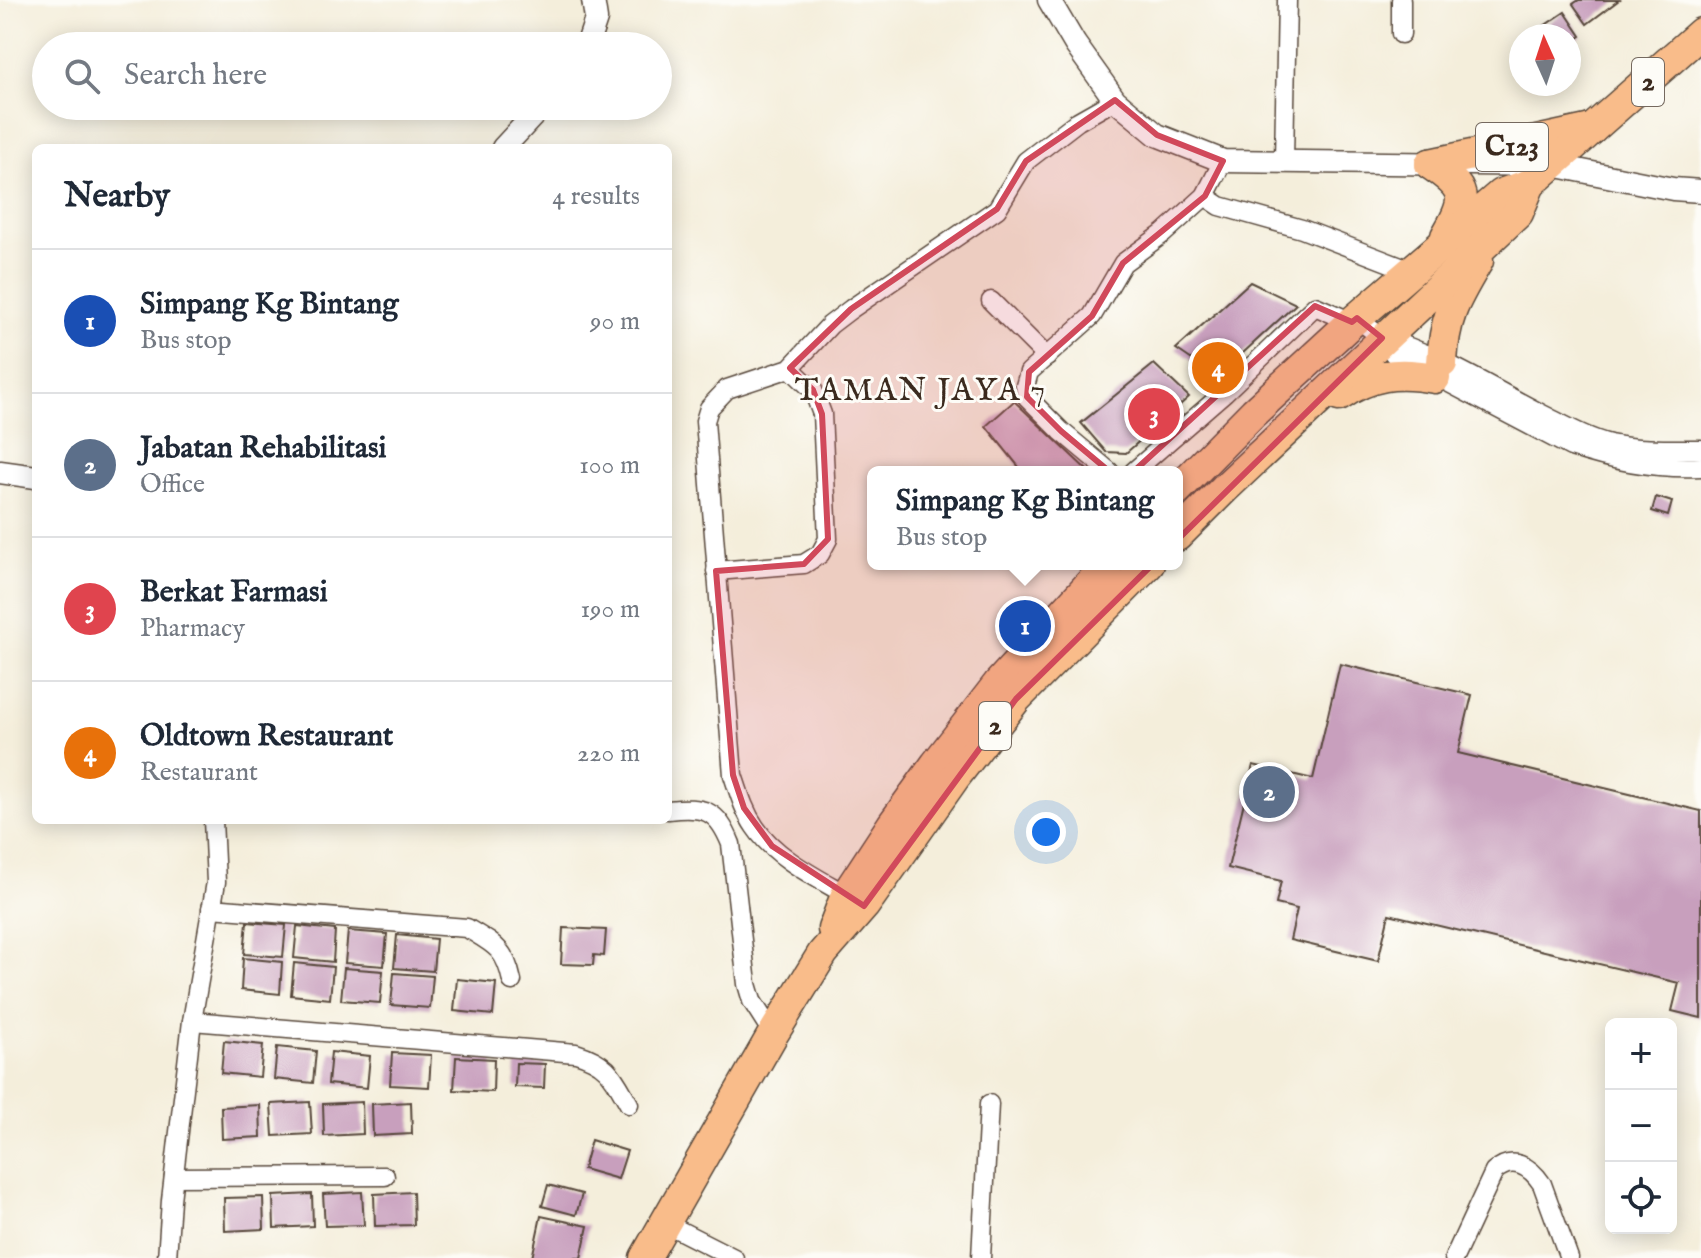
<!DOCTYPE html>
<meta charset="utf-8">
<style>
body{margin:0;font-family:"IM FELL English",serif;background:#f6f6f7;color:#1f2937}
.controls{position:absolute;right:24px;bottom:24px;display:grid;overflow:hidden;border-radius:12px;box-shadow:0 4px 20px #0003}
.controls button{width:72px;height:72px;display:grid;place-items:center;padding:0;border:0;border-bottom:2px solid #e0e1e3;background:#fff;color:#1f2937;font:40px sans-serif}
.compass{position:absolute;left:1509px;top:24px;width:72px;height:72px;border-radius:50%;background:#fff;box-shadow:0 4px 20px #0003;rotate:357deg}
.you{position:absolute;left:1046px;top:832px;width:28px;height:28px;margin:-20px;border:6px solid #fff;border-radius:50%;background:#1a73e8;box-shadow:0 0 0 12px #1a73e833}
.badge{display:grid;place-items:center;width:52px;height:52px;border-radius:50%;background:#0b8043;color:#fff;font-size:26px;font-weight:700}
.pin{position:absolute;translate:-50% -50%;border:4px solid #fff;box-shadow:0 2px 8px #0006}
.popup{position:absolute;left:867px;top:466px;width:316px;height:104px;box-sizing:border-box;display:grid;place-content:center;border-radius:12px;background:#fff;filter:drop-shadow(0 2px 6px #0005);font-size:26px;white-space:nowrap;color:#747a83}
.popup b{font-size:30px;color:#1f2937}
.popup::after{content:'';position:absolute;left:50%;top:100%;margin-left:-16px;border:16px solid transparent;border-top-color:#fff}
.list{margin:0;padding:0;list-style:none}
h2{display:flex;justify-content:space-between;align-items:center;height:104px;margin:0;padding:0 32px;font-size:34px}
h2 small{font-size:26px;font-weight:400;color:#747a83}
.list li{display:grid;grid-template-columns:52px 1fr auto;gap:24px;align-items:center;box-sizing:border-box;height:144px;padding:0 32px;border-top:2px solid #e0e1e3}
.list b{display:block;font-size:30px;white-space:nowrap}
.list p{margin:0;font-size:26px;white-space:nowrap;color:#747a83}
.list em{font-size:26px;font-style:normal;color:#747a83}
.icon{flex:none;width:44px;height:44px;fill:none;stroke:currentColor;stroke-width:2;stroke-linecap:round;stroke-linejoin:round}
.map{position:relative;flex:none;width:1701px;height:1258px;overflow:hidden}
.search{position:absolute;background:#fff;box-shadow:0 4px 20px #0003;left:32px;top:32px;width:640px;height:88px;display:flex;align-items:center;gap:20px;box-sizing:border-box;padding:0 28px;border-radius:44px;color:#747a83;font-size:30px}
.panel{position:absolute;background:#fff;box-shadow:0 4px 20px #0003;left:32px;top:144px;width:640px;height:680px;border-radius:12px}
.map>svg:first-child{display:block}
.building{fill:#c89fbd}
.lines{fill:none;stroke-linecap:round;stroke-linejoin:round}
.minor-casing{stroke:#57473a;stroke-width:21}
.tertiary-casing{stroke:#57473a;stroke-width:25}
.trunk-casing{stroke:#57473a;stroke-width:33}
.minor{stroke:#fff;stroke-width:18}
.tertiary{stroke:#fff;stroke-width:22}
.trunk{stroke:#f9bc8a;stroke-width:30}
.marked{fill:#d1495b;fill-opacity:0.2;stroke:#d1495b;stroke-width:6;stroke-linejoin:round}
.labels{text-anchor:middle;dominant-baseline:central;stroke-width:6;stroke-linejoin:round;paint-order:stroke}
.shield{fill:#fdfcf7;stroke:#75695f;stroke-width:2}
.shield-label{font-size:28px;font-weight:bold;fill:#3b2a1e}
.neighbourhood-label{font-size:32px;letter-spacing:2px;fill:#3b2a1e;stroke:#fdfcf7}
</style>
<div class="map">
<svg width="1701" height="1258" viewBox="0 0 1701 1258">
<rect width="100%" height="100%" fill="#fdfcf7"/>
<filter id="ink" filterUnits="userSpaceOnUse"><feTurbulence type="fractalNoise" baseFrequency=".0125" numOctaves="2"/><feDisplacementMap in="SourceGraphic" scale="16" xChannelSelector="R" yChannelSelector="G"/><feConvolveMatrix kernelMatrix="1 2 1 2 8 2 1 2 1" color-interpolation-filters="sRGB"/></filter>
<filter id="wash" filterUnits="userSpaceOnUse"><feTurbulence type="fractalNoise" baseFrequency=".006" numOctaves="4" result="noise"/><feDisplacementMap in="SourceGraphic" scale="32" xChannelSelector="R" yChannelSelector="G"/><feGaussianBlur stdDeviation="1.8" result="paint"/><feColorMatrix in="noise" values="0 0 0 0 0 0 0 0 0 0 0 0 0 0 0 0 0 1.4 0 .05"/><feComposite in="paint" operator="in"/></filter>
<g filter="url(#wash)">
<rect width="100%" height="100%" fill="#f4eedb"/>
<g id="blocks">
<g class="building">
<path d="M1579 0H1619L1587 24 1573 4Z"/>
<path d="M1565 12 1581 36 1569 44V36H1529Z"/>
<path d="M1250 282 1296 304 1217 377 1176 349Z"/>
<path d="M1154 364 1189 397 1126 453 1106 452 1081 423Z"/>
<path d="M1014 401 1089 472H1023L986 426Z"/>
<path d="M1656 497 1672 502 1668 516 1652 511Z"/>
<path d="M1340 664 1472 695 1458 753 1701 811V1018L1672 1011 1679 983 1389 914 1378 961 1290 940 1297 909 1276 904 1281 881 1228 868 1253 765 1313 779Z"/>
<path d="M247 922 286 925 283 957 244 954Z"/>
<path d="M297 926 335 930 333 962 294 958Z"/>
<path d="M563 928 606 930 604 956 594 955 593 965 561 964Z"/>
<path d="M348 931 387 934 384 966 345 963Z"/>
<path d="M397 935 436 939 433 971 394 968Z"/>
<path d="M243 958 282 962 280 994 241 990Z"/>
<path d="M294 963 333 967 330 999 291 995Z"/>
<path d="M344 968 383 971 380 1003 341 1000Z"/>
<path d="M394 973 433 976 430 1008 391 1005Z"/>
<path d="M457 979 496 983 493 1015 454 1011Z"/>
<path d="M224 1041 263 1045 260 1077 221 1073Z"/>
<path d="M277 1047 316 1051 313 1083 274 1079Z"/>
<path d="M331 1052 370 1056 367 1088 328 1084Z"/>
<path d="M392 1053 431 1055 429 1087 390 1085Z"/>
<path d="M456 1057 494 1059 493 1092 454 1090Z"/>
<path d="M516 1063 545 1064 544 1088 515 1087Z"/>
<path d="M310 1102 312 1134 273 1136 271 1104Z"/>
<path d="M362 1102 363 1134 324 1136 323 1104Z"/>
<path d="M411 1102 412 1134 373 1136 372 1104Z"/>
<path d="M260 1105 261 1137 222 1139 221 1107Z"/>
<path d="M591 1140 627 1151 618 1179 583 1169Z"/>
<path d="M548 1185 582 1194 576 1215 542 1206Z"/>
<path d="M362 1192 364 1225 325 1226 323 1194Z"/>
<path d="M413 1192 414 1225 375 1226 374 1194Z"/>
<path d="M312 1194 313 1226 274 1228 273 1196Z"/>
<path d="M263 1197 264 1229 225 1231 224 1198Z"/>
<path d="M541 1216 588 1226 581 1258H532Z"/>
</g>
</g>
</g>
<g filter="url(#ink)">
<use href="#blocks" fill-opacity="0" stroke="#57473a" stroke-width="2"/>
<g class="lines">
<g class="minor-casing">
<g id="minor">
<path d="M1401 34V0"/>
<path d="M1284 160 1287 0"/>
<path d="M1205 196 1220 206 1302 229 1411 271"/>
<path d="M991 301 1047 357"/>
<path d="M1357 318 1382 338 1394 354 1571 447C1613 461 1657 469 1701 467"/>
<path d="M1382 338C1438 354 1491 388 1542 414 1564 425 1586 438 1610 444 1638 450 1672 449 1701 449"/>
<path d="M1110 472 1061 431 1027 397 1025 386 1029 372 1092 316 1123 263 1164 233 1205 196 1223 161"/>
<path d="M1133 472 1225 392 1315 306 1352 322"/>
<path d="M716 571 804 564 820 554 828 539 822 414 813 390 790 368"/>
<path d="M668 810C704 806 717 809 731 844L747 984 752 1001 773 1034"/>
<path d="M855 900C822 880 777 860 755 827 744 811 739 793 733 775L705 421 709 408 727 389 790 368 830 325 851 309 997 209 1026 161 1078 121 1115 100"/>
<path d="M211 908 467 928C495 945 505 948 512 981"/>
<path d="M192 1021 576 1053C609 1063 613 1076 629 1104"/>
<path d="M174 1177 385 1176"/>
<path d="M665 1223 734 1258"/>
<path d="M167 1258 171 1200 192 1021 216 882 213 820"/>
<path d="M981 1258 989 1104"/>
<path d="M1454 1258 1494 1172C1512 1155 1530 1166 1542 1184L1569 1258"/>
</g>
</g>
<g class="tertiary-casing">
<g id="tertiary">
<path d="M1049 0 1075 44 1115 100 1157 135 1223 161 1552 165 1673 189 1701 191"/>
<path d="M587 46 596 19 593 0"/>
<path d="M503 148 542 106"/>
<path d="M0 472 36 477"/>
</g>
</g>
<g class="trunk-casing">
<g id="trunk">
<path d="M1430 164 1592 129"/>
<path d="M1430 164C1467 189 1469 197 1446 236"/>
<path d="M1442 363C1444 317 1455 300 1478 261"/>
<path d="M1339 396C1370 374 1397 371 1435 378"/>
<path d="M1177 490 1254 412 1352 322 1501 194 1530 184 1701 33"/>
<path d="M1177 536 1224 489 1518 213 1530 184"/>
<path d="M833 929 846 895 892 825 936 764 998 684 1108 564"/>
<path d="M645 1258 773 1034 823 953 864 906 955 777 1016 699 1149 564"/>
</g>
</g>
<use href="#minor" class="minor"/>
<use href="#tertiary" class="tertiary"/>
<use href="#trunk" class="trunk"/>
</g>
</g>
<path class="marked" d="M1115 100 1157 135 1223 161 1205 196 1123 263 1092 316 1029 372 1027 397 1061 431 1122 482 1315 306 1352 322 1357 318 1382 338 1016 699 864 906 772 846 744 808 733 775 716 571 804 564 828 539 822 414 813 390 790 368 851 309 997 209 1026 161Z"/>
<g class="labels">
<g class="shield">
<rect x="1632" y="58" width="32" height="48" rx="6"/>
<rect x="1476" y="123" width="72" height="48" rx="6"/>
<rect x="979" y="702" width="32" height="48" rx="6"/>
</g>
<g class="shield-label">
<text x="1648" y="82">2</text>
<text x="1512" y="147">C123</text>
<text x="995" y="726">2</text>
</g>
<g class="neighbourhood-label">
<text x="921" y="391">TAMAN JAYA 7</text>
</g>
</g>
</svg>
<div class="controls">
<button>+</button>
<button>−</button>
<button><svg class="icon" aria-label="locate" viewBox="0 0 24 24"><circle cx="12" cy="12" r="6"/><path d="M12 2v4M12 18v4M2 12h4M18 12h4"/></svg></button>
</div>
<svg class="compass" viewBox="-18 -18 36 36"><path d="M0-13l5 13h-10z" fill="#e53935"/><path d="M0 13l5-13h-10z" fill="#747a83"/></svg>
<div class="you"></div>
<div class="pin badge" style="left:1025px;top:626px;background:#1a4fb4">1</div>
<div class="popup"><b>Simpang Kg Bintang</b>Bus stop</div>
<div class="pin badge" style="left:1269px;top:792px;background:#5c6f8a">2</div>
<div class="pin badge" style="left:1154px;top:414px;background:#e0444e">3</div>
<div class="pin badge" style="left:1218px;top:368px;background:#e8710a">4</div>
<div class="search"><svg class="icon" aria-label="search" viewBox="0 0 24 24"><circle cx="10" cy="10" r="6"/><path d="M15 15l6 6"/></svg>Search here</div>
<section class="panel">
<h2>Nearby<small>4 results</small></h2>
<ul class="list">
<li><span class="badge" style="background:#1a4fb4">1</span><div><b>Simpang Kg Bintang</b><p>Bus stop</p></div><em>90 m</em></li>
<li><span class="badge" style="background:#5c6f8a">2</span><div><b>Jabatan Rehabilitasi</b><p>Office</p></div><em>100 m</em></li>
<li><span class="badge" style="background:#e0444e">3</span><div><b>Berkat Farmasi</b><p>Pharmacy</p></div><em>190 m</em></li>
<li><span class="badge" style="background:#e8710a">4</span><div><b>Oldtown Restaurant</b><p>Restaurant</p></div><em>220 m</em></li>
</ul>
</section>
</div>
